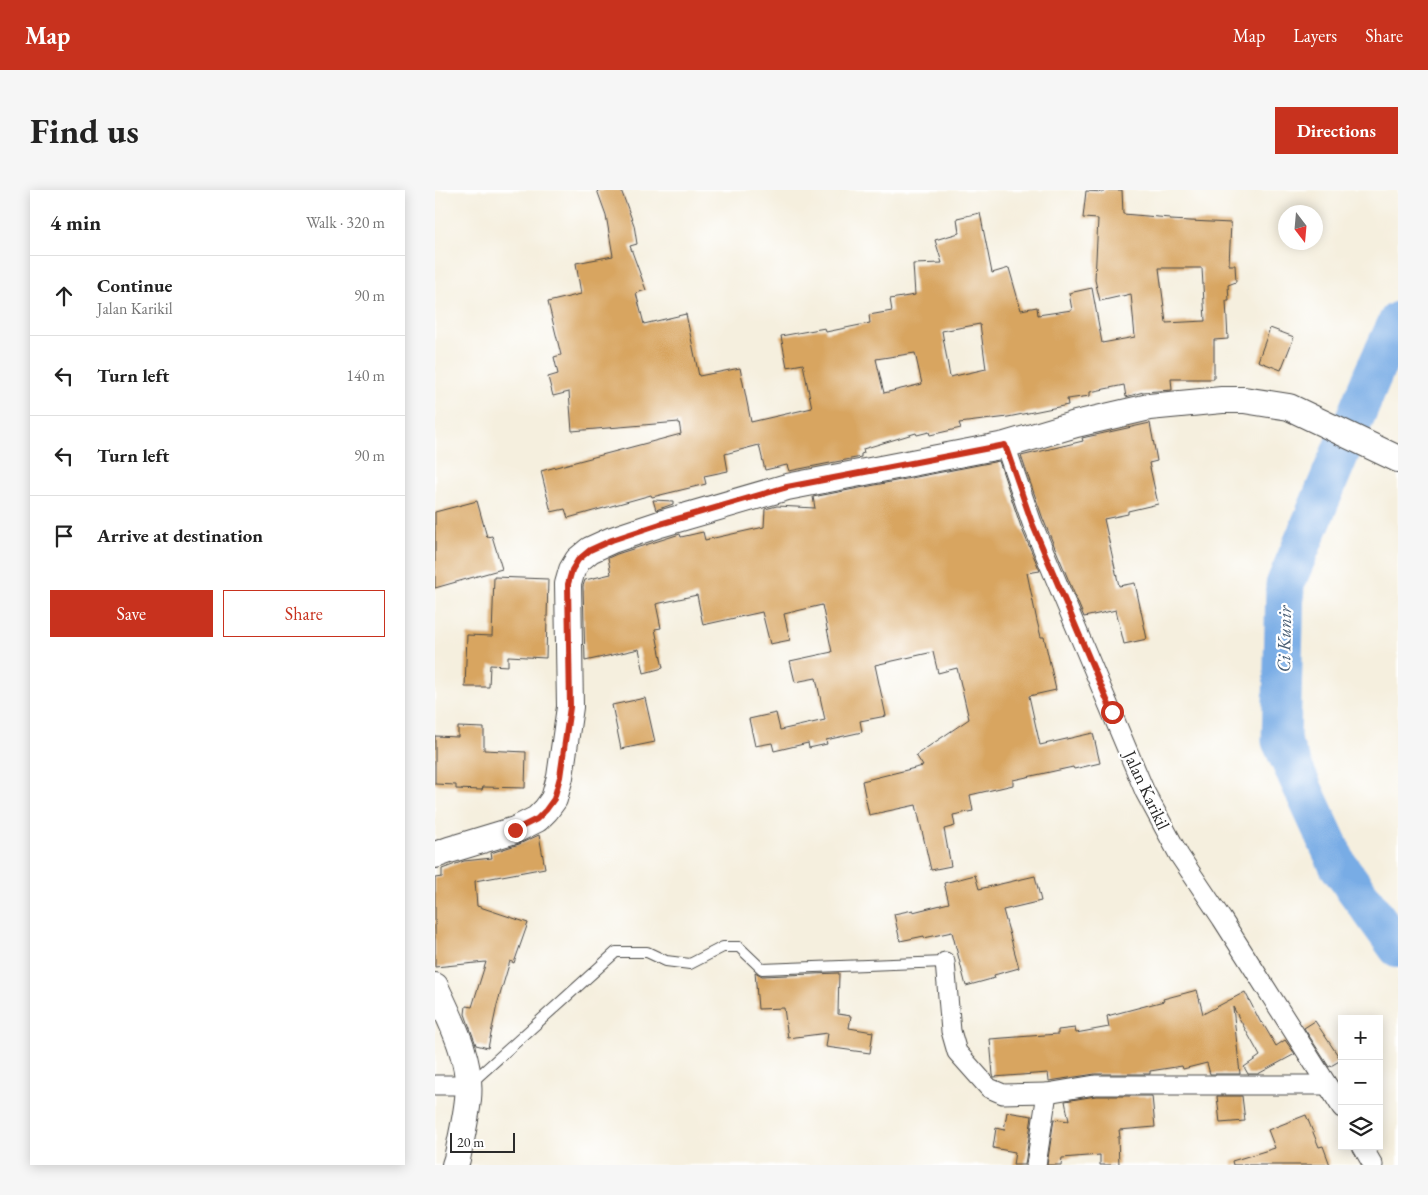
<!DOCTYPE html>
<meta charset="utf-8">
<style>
body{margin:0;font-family:"EB Garamond",serif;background:#f6f6f6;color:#222}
.controls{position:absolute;right:15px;bottom:15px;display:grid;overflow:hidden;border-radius:0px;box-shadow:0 2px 12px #0003}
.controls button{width:45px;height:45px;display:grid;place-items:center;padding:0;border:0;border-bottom:1px solid #e0e0e0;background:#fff;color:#222;font:25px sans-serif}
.compass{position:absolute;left:843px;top:15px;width:45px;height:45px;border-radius:50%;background:#fff;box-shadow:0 2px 12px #0003;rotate:164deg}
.scale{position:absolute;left:15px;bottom:12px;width:65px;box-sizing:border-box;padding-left:5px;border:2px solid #2b2b2b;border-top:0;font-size:14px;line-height:18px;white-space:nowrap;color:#2b2b2b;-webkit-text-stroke:4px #fff;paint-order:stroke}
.stop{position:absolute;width:15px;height:15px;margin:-11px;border:4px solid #c8321e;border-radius:50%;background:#fff}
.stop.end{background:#c8321e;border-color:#fff;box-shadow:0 1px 5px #0008}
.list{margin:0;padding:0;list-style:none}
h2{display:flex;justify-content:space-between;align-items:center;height:65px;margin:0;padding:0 20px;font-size:21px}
h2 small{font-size:16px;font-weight:400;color:#767676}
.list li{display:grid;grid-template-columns:32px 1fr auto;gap:15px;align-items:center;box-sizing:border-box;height:80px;padding:0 20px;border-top:1px solid #e0e0e0}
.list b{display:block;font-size:19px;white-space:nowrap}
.list p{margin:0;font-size:16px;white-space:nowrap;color:#767676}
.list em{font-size:16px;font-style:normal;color:#767676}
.actions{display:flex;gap:10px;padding:15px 20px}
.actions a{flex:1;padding:11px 0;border:1px solid #c8321e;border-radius:0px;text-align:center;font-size:18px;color:#c8321e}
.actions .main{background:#c8321e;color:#fff}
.icon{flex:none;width:28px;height:28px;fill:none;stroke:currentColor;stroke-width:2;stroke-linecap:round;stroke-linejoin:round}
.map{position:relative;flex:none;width:963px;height:975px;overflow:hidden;border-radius:0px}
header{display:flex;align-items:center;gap:30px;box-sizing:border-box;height:70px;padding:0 25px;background:#c8321e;color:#fff}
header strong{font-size:24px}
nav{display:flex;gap:28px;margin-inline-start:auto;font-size:18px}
.intro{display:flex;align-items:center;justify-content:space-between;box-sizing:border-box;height:120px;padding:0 30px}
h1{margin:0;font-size:35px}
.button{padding:12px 22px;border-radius:0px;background:#c8321e;color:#fff;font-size:18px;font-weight:700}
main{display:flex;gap:30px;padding:0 30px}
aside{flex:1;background:#fff;border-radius:0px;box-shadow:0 2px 12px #0003}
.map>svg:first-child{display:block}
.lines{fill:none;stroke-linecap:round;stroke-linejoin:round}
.river{stroke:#78ace5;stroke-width:39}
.building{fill:#d8a561;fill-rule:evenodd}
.lane-casing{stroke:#494846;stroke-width:12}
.street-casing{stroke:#494846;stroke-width:21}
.secondary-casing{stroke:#494846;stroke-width:28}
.lane{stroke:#fff;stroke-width:10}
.street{stroke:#fff;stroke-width:19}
.secondary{stroke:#fff;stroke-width:26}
.route{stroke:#c8321e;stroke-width:6}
.labels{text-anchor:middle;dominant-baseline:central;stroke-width:4.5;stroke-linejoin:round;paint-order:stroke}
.street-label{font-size:18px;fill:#2b2b2b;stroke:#fff}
.water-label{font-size:19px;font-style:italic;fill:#4a5f75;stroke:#fff}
</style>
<header>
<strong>Map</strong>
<nav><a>Map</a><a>Layers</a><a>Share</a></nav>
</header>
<div class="intro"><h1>Find us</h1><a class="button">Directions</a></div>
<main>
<aside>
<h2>4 min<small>Walk · 320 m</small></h2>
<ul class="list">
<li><svg class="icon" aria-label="ahead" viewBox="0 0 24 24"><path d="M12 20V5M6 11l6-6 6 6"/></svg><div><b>Continue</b><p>Jalan Karikil</p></div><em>90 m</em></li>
<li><svg class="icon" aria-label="left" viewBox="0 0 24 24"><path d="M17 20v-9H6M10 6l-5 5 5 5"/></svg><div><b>Turn left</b></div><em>140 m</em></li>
<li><svg class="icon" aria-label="left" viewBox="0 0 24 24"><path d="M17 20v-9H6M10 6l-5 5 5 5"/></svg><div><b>Turn left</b></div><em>90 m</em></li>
<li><svg class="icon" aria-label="arrive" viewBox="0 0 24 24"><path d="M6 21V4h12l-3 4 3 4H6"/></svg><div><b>Arrive at destination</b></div></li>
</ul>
<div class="actions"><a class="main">Save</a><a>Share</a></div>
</aside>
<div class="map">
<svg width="963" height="975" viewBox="0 0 963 975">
<rect width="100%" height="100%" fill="#fff"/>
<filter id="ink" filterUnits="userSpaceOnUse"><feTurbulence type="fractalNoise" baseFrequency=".02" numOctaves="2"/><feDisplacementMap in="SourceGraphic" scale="10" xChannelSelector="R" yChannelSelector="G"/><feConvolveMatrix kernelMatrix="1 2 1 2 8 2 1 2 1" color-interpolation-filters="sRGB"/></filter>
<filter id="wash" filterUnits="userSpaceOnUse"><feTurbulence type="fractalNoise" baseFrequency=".0096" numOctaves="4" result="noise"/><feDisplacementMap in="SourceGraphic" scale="20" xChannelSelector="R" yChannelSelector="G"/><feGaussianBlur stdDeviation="1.12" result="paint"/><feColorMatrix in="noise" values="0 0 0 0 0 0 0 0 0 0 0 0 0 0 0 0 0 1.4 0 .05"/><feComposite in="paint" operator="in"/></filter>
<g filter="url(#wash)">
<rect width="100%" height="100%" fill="#f5efde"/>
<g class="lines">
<path class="river" d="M963 131 939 182 850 395 846 551 903 675 963 758"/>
</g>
<g id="blocks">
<g class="building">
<path d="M162 0H186L199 35 202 54 195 56 211 100 201 103 209 134 251 124 264 186 305 178 316 232 377 218 368 174 352 177 346 146 390 138 391 142 435 133 434 125 457 121 455 109 480 105 478 74 507 73 500 50 524 43 522 28 545 23 557 83 574 78 586 120 602 117 603 125 637 120 634 103 657 98 667 153 700 147 696 104 665 111 660 90 663 29 648 28 651 1 669 2V0H687L688 24 735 28V30L796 33 794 75H800L801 92 793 95 794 111H791L793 149 779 150V189H736L737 200 708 202 691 207 689 195 655 202V206L632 209 633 215 573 227 524 233 526 238 495 245 494 242 482 245 481 243 428 259 429 263 426 264V267L354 281 352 275 330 280 324 255 290 264 293 281 269 286 271 294 217 307 216 305 133 328 130 319 116 322 106 281 246 244 244 232 137 241 134 202 118 206 113 187 123 184 119 167 126 165 113 112 146 104 141 73 178 66 171 25ZM724 78H767L770 131 731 133ZM545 134 551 179 515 187 507 141ZM480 163 487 194 449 203 441 169Z"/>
<path d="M835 138 859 147 846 180 823 171Z"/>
<path d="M715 233 722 271 714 273 723 314 693 321V324L669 329 684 396 700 393 712 449 689 454 681 420 649 427 608 329 586 266 648 251 647 248Z"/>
<path d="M564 271 586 337 605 381 592 383 602 431 606 447H609L621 500 594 506 605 555 658 543 665 573 639 579 638 577 578 590V595L535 605 538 621 518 625 520 636 509 639 516 676 496 680 481 615 434 625 427 591 488 576 481 565 534 529 522 478 503 483 498 462 440 475 451 526 425 531 427 542 391 550 392 554 374 558 373 553 339 561 337 553 320 556 314 529 341 523 345 540 390 530 381 488 360 492 355 471 397 462 387 415 349 424 355 450 335 454 327 422 268 435 262 405 221 414 226 438 220 439 228 478 209 483 204 459 150 471 148 396 150 390 176 384 173 368 182 364 245 344 246 347 268 342 270 350 329 337 330 319 342 316 380 318 378 307Z"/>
<path d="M218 310 238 311V314L221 320Z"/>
<path d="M42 311 52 347 57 346 67 379 0 398V322Z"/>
<path d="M59 387 113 389 111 468 73 466V476L55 475 54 497H30L32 445 57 446Z"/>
<path d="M210 508 220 552 186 559 177 515Z"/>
<path d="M23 537 49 538V560L91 562 90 598 48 597 47 600 21 599V595L0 594V546L23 547Z"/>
<path d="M104 645 110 678 40 691 42 716 93 733 79 773 75 771 62 815 53 858 41 855 30 824 31 816 37 817 51 772 0 777V688L7 687V679L29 671 57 668 56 663 84 654Z"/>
<path d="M540 685 544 699 600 686 606 711 568 720 584 778 559 785 560 788 531 796 517 742 489 748V746L465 751 459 724 478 720V722L514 713 509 693Z"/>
<path d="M320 782 327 786 404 783 403 824 416 826 414 838 438 842 435 863 391 857 393 843 353 848 349 818 323 819Z"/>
<path d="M762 800 768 824 810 802 826 833 827 832 841 856 850 850 860 864 823 884H813L809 877 825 866 798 817 805 884H775L772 873 748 879 747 876 715 881V884H660L614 891 613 883 559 887 558 885 555 849 623 844V840L640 838 641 843 674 837 672 826 729 811 728 809Z"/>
<path d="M880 831 906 870 894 877 869 838Z"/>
<path d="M661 906H717L720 937 684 940 685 947H683L684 975H665V965L627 968 626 975H612L619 929 634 931 630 911Z"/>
<path d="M782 906H807L810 931 785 933Z"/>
<path d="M572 922 597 926 590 975H578L580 962 558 958 561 938 569 940Z"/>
<path d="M871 925 884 957 888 956 895 975H798L797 971 840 958 833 940Z"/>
</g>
</g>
</g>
<g filter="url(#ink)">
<use href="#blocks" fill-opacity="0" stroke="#494846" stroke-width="1"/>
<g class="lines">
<g class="lane-casing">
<path id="lane" d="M36 893 181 762H212L231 771 255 774 288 757H304L327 779 510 772"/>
</g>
<g class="street-casing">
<g id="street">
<path d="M570 255 597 333 710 602 744 665 787 729 907 918"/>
<path d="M510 772 516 841 522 862 554 898 568 904 612 903"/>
<path d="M0 895H33"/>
<path d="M927 956 938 975"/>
<path d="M601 975 612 903 660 895H892"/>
</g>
</g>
<g class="secondary-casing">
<g id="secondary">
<path d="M0 665 14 660 80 640 102 629 111 620 119 609 125 587 135 517 133 394 137 380 143 370 155 360 177 350 225 334 352 297 570 255 641 234 714 217 787 210H809L854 217 963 269"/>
<path d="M0 796C16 831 37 869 33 909 31 929 26 949 22 969L20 975"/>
</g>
</g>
<use href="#lane" class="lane"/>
<use href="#street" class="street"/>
<use href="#secondary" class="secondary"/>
</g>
</g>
<g class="lines" filter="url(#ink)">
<path class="route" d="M80 640 102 629 111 620 119 609 125 587 135 517 133 394 137 380 143 370 155 360 177 350 225 334 352 297 570 255 597 333 677 522"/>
</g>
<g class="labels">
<g class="street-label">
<text transform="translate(712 600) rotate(65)">Jalan Karikil</text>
</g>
<g class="water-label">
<text transform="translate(849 449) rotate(-89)">Ci Kunir</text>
</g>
</g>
</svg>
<div class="controls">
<button>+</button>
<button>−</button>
<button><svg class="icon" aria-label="layers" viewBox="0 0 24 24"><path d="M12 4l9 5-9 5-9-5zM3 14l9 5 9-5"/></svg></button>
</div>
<svg class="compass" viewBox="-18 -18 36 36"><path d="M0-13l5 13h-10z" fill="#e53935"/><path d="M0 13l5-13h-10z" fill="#767676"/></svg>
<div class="scale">20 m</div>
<div class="stop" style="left:677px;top:522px"></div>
<div class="stop end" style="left:80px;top:640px"></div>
</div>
</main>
